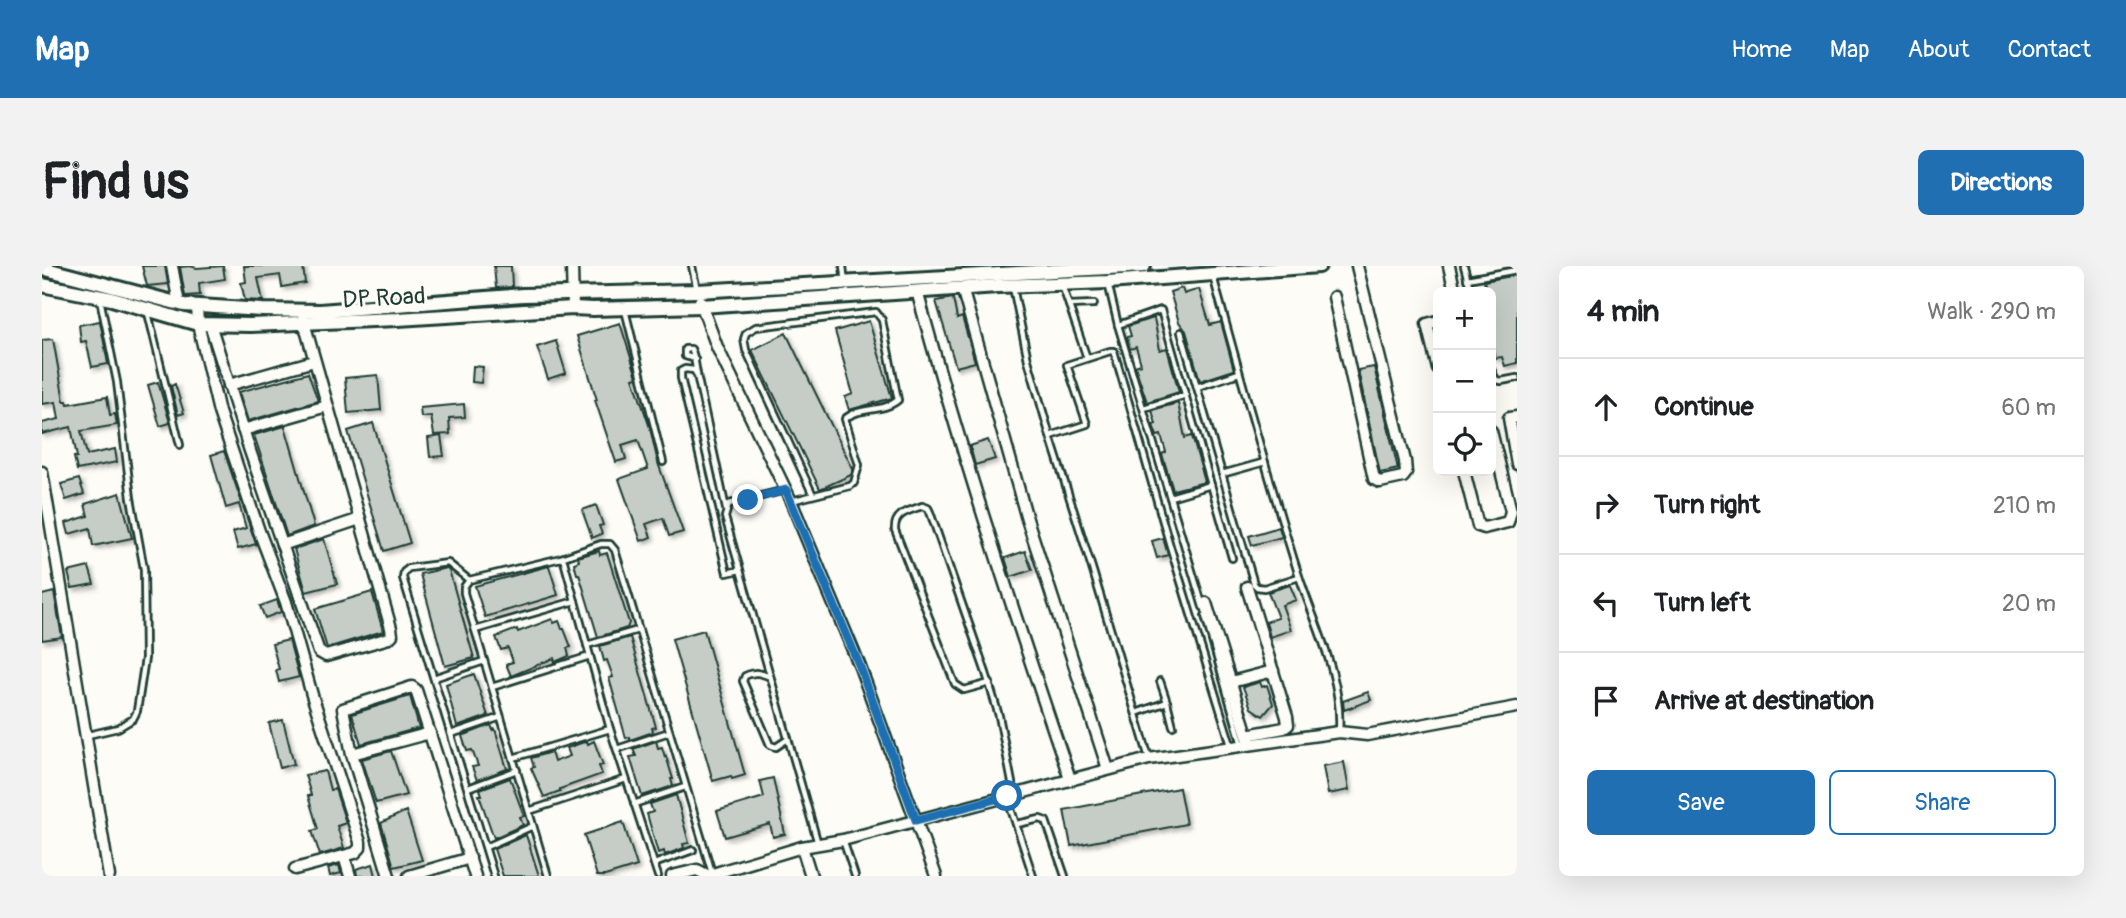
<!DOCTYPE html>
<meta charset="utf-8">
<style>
body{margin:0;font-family:Pangolin,sans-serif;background:#f2f2f2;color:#202124}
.controls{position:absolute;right:21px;top:21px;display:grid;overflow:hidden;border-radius:10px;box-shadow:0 7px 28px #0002}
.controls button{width:63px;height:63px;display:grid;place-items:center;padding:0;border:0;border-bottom:2px solid #e0e0e0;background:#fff;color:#202124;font:35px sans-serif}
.stop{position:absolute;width:21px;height:21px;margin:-16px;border:5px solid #1f6fb2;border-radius:50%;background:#fff}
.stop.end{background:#1f6fb2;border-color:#fff;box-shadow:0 2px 7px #0008}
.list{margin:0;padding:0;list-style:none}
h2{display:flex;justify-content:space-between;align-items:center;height:91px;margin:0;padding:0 28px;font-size:30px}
h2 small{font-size:23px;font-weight:400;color:#757577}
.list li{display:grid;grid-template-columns:46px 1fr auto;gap:21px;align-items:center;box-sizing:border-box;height:98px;padding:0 28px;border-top:2px solid #e0e0e0}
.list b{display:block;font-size:26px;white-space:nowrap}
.list em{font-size:23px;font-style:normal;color:#757577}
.actions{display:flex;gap:14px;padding:21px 28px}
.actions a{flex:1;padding:16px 0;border:2px solid #1f6fb2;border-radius:10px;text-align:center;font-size:24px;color:#1f6fb2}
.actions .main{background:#1f6fb2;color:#fff}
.icon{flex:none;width:38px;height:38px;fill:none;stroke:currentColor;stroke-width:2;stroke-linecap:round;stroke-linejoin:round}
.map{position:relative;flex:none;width:1475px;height:610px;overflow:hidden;border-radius:10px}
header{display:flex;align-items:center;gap:42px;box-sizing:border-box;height:98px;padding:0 35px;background:#1f6fb2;color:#fff}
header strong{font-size:33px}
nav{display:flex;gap:38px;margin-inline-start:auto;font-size:24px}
.intro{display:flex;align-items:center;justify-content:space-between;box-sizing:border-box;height:168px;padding:0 42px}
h1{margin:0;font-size:49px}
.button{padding:18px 32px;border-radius:10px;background:#1f6fb2;color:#fff;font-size:24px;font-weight:700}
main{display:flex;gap:42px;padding:0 42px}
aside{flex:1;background:#fff;border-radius:10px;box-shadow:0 7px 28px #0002}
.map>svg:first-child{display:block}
.building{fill:#c6cdc7;stroke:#1f3d34;stroke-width:2;filter:url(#shadow)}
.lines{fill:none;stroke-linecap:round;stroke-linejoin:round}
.service-casing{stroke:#1f3d34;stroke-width:10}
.minor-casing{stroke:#1f3d34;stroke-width:15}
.tertiary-casing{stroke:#1f3d34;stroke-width:18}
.service{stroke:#fdfcf7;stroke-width:4.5}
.minor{stroke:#fdfcf7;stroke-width:10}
.tertiary{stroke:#fdfcf7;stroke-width:12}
.route{stroke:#1f6fb2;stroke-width:9}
.labels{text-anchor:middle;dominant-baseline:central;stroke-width:6;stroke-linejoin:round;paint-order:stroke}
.street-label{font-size:24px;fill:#1f3d34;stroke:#fdfcf7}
</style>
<header>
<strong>Map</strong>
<nav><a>Home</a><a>Map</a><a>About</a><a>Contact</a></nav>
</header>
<div class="intro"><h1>Find us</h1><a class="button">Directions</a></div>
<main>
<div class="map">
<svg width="1475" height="610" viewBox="0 0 1475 610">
<defs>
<filter id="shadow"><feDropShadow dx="3" dy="3" stdDeviation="2" flood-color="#0004"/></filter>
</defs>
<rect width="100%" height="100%" fill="#fdfcf7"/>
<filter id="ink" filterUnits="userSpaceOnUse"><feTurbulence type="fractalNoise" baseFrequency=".0143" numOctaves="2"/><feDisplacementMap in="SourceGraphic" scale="14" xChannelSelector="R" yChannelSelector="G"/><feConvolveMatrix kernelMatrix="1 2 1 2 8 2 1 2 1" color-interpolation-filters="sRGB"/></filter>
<g filter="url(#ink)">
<g class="building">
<path d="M100 0H123L126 18 105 20Z"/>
<path d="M148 0 155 2 181 0 183 13 157 17 158 29 143 30 138 1Z"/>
<path d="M202 0H261L263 17 240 21 238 9 216 12 221 35 203 34 199 17 204 16Z"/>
<path d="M452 0H469L470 21 454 22Z"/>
<path d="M1475 9V97L1463 100 1460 91 1453 92 1449 75V26H1445L1442 15Z"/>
<path d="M1140 22 1142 28 1157 23 1168 59 1179 56 1192 104 1158 115 1144 65 1137 56 1128 26Z"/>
<path d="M911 32 915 53 920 51 933 96 914 101 894 35Z"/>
<path d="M1112 52 1118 84 1125 82 1137 126 1105 136 1093 100 1099 98 1094 81 1088 83 1085 71 1089 70 1086 60Z"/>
<path d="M58 55 66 98 50 101 44 75 39 76 37 59Z"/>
<path d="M827 55 850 132 807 144 803 131 811 128 793 65Z"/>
<path d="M578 57 595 111 591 112 608 162 616 197 641 266 627 270 621 252 604 258 609 271 599 275 577 213 606 203 596 174 580 179 584 193 574 196 553 134H555L535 70Z"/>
<path d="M744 67 811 203 809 209 778 223 710 84Z"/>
<path d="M11 73 22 135H25L26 138 65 131 68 149 73 148 75 159 39 165 45 189 73 183 75 196 35 204 32 191H35L29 161 0 168V157L17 153 14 136 0 138V74Z"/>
<path d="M514 75 524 107 506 113 495 81Z"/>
<path d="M431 100 441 101 439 117 430 116Z"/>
<path d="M1332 101 1356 203 1338 207 1316 104Z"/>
<path d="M266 107 276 135 206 155 197 126Z"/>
<path d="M336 109 339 144 306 147 303 112Z"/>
<path d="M116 116 128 157 118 160 106 119Z"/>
<path d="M133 118 142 147 136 149 129 120Z"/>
<path d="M1136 137 1143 172 1150 170 1163 216 1131 224 1120 188 1124 186 1119 169 1115 170 1111 159 1114 158 1110 144Z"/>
<path d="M422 138 423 151 407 152 408 168 392 169 389 150 379 151 378 142Z"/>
<path d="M331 157 368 277 342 285 306 165Z"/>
<path d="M243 160 272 260 245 270 212 169Z"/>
<path d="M399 170 402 190 388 191 386 172Z"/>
<path d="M946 174 953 193 933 199 928 180Z"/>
<path d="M182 185 214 278 196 283 191 266 204 262 197 238 184 242 169 189Z"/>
<path d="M37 213 42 228 24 234 19 218Z"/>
<path d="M78 227 90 272 51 280 48 262 27 268 24 257 46 250 43 238Z"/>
<path d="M554 239 561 259 557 260 560 268 550 272 540 244Z"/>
<path d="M1237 261 1240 271 1210 279 1207 270Z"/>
<path d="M1121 272 1126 289 1115 292 1110 275Z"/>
<path d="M282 273 295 318 264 326 252 283Z"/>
<path d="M557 285 558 289 565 287 587 357 585 362 556 371 537 308H535L532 297 537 295 536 291Z"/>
<path d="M983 285 990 304 969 311 963 292Z"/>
<path d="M507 300 516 329 443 351 433 320Z"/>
<path d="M47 301 52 318 30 322 26 306Z"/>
<path d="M405 302 407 304 432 392 403 400 378 308Z"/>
<path d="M1248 319 1254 334 1240 339 1249 364 1228 371 1224 356 1236 352 1226 326Z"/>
<path d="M12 326 20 371 0 374V329Z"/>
<path d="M330 326 341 365 285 382 273 343Z"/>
<path d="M235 334 239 346 223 352 218 340Z"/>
<path d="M510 353 512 357 517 355 520 363H522L529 381 525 382 527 390 513 396 512 392 469 410 464 398 471 396 466 382 459 384 454 371 475 363 476 366Z"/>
<path d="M662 364 703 509 690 513 689 510 671 515 630 373Z"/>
<path d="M588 371 614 461 610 462 611 466 588 474V471L584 472 567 412 571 411 565 394 562 395 558 380Z"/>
<path d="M247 374 257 411 237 416 234 404 237 403 230 378Z"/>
<path d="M432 408 446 450 415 461 404 418Z"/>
<path d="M1218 416 1220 421 1225 419 1231 438 1221 450 1209 442 1201 421Z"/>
<path d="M1326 426 1329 434 1302 444 1301 435Z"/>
<path d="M368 430 377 462 319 478 310 448Z"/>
<path d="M241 454 252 498 238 502 227 457Z"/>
<path d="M449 459 451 464 453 463 465 503 435 514 430 501 436 500 430 484 425 485 420 470Z"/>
<path d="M545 475 546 478 552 475 561 499 557 500 560 508 518 523V525L502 531 489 502 492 501 489 492 509 486 512 496 528 490 525 482Z"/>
<path d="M614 475 616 482 620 481 623 491 624 490 631 513H629L631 520 600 530 588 491 594 490 591 483Z"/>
<path d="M349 485 364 529 334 537 320 493Z"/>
<path d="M1302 496 1307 524 1286 528 1281 500Z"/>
<path d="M283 505 288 524 293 523 304 557 295 560 302 582 278 589 270 565 276 563 266 530 269 529 263 509Z"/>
<path d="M468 512 482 550 478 551 481 559 452 572 437 529H440L438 523Z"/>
<path d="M731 512 743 568 731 571 728 558 683 571 675 545 722 531 718 515Z"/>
<path d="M1137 522 1144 558 1029 580 1022 544Z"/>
<path d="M634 529 647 577 641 578 642 582 623 589 622 585 616 587 605 548 611 546 608 538Z"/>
<path d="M364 545 380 594 352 601 339 557Z"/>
<path d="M581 556 595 600 563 610H555L542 569Z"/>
<path d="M484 569 497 610H461L452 583Z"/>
<path d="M331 598 334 610H315L314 603Z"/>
<path d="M297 599 299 607 288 610 286 602Z"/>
</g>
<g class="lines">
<g class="service-casing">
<g id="service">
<path d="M650 0 655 24"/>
<path d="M801 0 803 17"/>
<path d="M1422 0 1429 26"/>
<path d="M1171 10C1198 109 1225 209 1256 307 1272 357 1301 412 1297 465"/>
<path d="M1425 13 1475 4"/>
<path d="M1066 17 1076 59 1161 341"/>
<path d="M1020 19 1045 92"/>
<path d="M971 21 986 94 1008 170"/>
<path d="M1027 39 1052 38"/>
<path d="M583 44 621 196"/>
<path d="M106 47 138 179"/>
<path d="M1076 59 1119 44 1190 292"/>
<path d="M1139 66 1212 318 1215 321 1222 322 1257 311"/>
<path d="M653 93 643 90V83H649C653 90 653 99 655 108"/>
<path d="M1449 103 1454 114 1459 115 1475 112"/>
<path d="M1155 121 1197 107"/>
<path d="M1102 142 1144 129"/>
<path d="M1180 208 1223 196"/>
<path d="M743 224 687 238 683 251 776 578"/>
<path d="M1128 231 1169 219"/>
<path d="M749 235 808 220 812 217 817 199 803 153C817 140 841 147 856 134L840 54 834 46 714 61 704 67 702 73 704 84 771 229"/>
<path d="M684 243 655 109 652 104 643 103 639 105V112L685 307 698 304"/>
<path d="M519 292 559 278H568L573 284 670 607"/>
<path d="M427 314 406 297 367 302 362 306 361 312 452 610"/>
<path d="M1163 350 1200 479"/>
<path d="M433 364 422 327V321L427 314 519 292 522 295 533 335"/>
<path d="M545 379 596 364"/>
<path d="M728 411C719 407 712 405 703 410L701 415 728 479 734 481 746 473"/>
<path d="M392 412 442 395"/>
<path d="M948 417 922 424 913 418 853 264C852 247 867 245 880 240L886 242 888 246 944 407 957 450 972 527"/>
<path d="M450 421 548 390"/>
<path d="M1125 436 1131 460"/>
<path d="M1094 447 1125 436 1118 415"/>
<path d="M409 468 459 451"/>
<path d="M46 469 76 462 91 453 95 445 103 392 102 303 89 232 75 116 58 33"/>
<path d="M575 483 627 466"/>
<path d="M471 492 568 463"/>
<path d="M1107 492 1050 302 1008 170 1045 158 1025 99 1068 85H1072L1128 280 1189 479"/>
<path d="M426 522 475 504"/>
<path d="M965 531 991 610"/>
<path d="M592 538 643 521"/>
<path d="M487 545 584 513"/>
<path d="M975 558 998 553 1004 555 1023 610"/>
<path d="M801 574 813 610"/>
<path d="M444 581 491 560"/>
<path d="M612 598 651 584"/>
<path d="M506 610 433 364 533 335 568 463 616 610"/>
</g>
</g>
<g class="minor-casing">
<g id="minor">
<path d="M130 0 137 38"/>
<path d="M530 0 531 42"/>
<path d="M1407 0 1413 26"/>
<path d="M920 22 985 253 1066 503"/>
<path d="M875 25C920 190 973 351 1028 513"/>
<path d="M1292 31 1332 213 1338 216 1361 211 1364 207 1363 195 1315 0"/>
<path d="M658 35 675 81 749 235 818 401 894 610"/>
<path d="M155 41 156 58 177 146 217 265 244 336 270 429 318 576V582L313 587 253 603"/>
<path d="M1396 55 1385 58 1396 103"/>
<path d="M168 58 207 182 277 386 284 390 347 372 350 369 349 362 261 53"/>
<path d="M187 119 272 95"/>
<path d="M1475 151 1467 152 1475 198"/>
<path d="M201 164 285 140"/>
<path d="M1422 205 1436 260 1442 262 1466 256 1469 245 1449 165"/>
<path d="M0 206 67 610"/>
<path d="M240 279 318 253"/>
<path d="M1205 321 1245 451 1246 459 1242 462 1205 469"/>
<path d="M1164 337 1207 475"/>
<path d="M1189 416 1231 405"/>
<path d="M310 488 388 467"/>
<path d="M760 581 769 610"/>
<path d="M302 590 308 610"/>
<path d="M347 610 310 488 301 443 370 421 374 424 433 610"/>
<path d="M367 610 428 592"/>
<path d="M630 610 655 604 665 609"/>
<path d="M664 610 760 581 801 574 1107 493 1297 466 1325 469 1475 441"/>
</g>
</g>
<g class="tertiary-casing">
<g id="tertiary">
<path d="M0 2 142 39 220 44 278 45 481 29 655 25 1102 0"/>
<path d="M0 19 70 33 156 58 208 59 356 53 531 42 551 43 659 40 956 20 1066 16 1277 0"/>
</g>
</g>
<use href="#service" class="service"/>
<use href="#minor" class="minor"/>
<use href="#tertiary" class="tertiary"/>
</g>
</g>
<g class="lines" filter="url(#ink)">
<path class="route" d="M706 234 744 224 818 401 874 554 965 530"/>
</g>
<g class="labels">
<g class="street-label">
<text transform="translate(342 32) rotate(-3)">DP Road</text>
</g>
</g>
</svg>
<div class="controls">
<button>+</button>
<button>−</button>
<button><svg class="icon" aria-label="locate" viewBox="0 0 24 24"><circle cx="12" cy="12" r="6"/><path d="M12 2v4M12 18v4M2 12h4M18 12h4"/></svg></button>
</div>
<div class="stop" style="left:965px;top:530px"></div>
<div class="stop end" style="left:706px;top:234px"></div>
</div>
<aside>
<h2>4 min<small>Walk · 290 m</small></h2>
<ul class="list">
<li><svg class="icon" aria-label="ahead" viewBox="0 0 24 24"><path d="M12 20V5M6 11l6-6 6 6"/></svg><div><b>Continue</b></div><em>60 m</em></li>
<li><svg class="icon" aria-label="right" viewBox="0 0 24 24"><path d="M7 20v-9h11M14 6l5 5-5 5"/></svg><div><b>Turn right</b></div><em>210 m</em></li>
<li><svg class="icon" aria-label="left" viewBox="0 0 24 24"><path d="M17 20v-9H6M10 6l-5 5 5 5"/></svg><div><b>Turn left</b></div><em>20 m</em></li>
<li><svg class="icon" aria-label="arrive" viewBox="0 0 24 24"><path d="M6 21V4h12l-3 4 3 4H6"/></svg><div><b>Arrive at destination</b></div></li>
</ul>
<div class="actions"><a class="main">Save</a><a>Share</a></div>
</aside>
</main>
